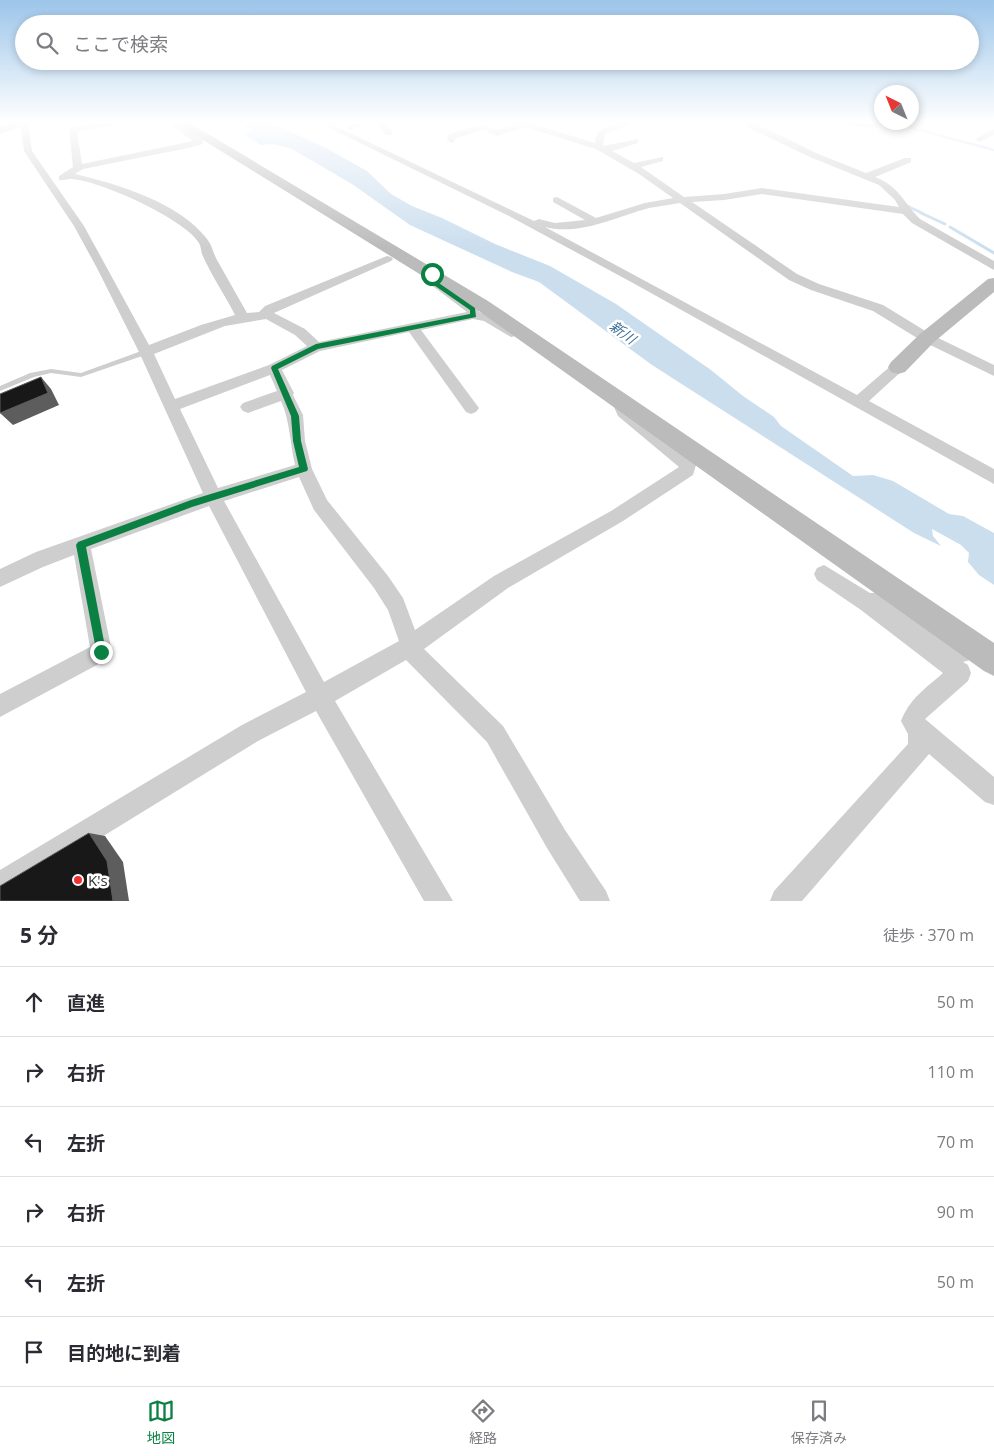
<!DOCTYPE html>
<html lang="ja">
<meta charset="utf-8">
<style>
body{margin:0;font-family:"Open Sans","Noto Sans JP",sans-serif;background:#f7f7f7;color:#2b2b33}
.compass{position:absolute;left:874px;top:85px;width:45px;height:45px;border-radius:50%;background:#fff;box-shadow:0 2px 8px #0003;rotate:317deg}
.stop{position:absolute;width:15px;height:15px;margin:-11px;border:4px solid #0b8043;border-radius:50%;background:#fff}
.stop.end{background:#0b8043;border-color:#fff;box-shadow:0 1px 5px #0008}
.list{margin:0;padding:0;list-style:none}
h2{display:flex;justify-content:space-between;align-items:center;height:65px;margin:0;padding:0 20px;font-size:21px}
h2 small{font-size:16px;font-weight:400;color:#7c7c81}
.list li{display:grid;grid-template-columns:32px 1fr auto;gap:15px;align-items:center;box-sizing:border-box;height:70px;padding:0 20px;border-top:1px solid #e1e1e2}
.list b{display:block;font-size:19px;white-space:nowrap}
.list em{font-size:16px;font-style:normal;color:#7c7c81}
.icon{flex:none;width:28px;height:28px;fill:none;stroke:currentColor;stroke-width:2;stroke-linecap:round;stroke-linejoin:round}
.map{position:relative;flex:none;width:994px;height:901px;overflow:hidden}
.search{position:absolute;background:#fff;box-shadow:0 2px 8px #0003;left:15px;right:15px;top:15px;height:55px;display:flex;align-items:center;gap:12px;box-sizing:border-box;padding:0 18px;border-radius:28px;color:#7c7c81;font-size:19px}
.sheet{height:485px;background:#fff}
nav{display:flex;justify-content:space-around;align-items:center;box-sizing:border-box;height:70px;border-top:1px solid #e1e1e2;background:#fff;font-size:14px;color:#7c7c81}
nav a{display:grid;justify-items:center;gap:2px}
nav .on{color:#0b8043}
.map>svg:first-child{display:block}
.water{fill:#cbdeee}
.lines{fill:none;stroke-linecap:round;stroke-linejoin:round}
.stream-far1{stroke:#cbdeee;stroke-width:2.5}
.stream{stroke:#cbdeee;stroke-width:3}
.lane{fill:#cecece;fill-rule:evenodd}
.street{fill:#cecece;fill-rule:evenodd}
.secondary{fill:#bbb;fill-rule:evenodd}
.shaded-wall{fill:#5d5d5d}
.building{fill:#181818;stroke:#5d5d5d}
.route{fill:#0b8043}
.poi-dot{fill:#eb3132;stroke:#fff;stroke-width:2}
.labels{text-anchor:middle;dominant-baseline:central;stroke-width:5;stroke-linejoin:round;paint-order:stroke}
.water-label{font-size:14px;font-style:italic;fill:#3b6e97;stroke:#fff}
.near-poi-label{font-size:15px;fill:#313131;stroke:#fff;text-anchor:start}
</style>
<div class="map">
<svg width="994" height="901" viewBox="0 0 994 901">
<rect width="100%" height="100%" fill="#fff"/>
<path class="water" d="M237 122H257L276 125 326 148 367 171 391 194 412 206 442 218 495 244 550 266 616 304 711 370 743 396 774 417 781 426 853 476 873 475 893 481 949 514 963 516 994 533V585L979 575 968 562 969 553 961 545 932 529 933 536 941 546 914 533 652 365 539 282 512 272 410 225 352 184 292 149 273 144 261 145 243 134 253 131Z"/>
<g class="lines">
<g class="stream-far1">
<path d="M743 122 755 130"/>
<path d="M869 126 897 124 994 150"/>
<path d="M905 205 924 214"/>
</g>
<g class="stream">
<path d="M921 213 945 224"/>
<path d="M950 227 994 253"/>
</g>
<path class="lane" d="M144 350H146L149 352 148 354 81 377 51 373 34 377 0 391V386L30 373 51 369 81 373Z"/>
<g class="street">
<path d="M20 122H28L32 151 84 226 149 345 201 325 235 315C225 295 211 275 202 254 201 251 201 246 199 243 185 219 97 179 70 179 65 179 63 181 59 180V176L73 167 69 127 107 122H126L122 124 77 131 82 164 193 141 168 122H177L203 140V144L188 148 83 169 75 174C118 184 180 203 207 239 212 245 213 253 217 260 227 278 237 295 247 313L259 312 265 306 387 256 391 257 393 259 391 261 274 313 305 329 319 342 467 312 426 281 424 278 426 275 430 274 478 306 479 312 493 315 516 330 518 333 516 336 511 337 484 321 473 319 421 330 476 404 479 408 476 412 471 414 466 412 409 332 320 351 282 370 294 393 293 395 303 415 305 441 312 469 327 500 388 576 403 598 415 630 494 576 611 511 679 467 618 416 614 407 617 403 622 401 627 403 630 409 694 460 696 465 693 475 623 521 508 588 424 649 503 726 565 830 606 891 610 901H580L547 848 487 742 406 660 335 701 453 901H424L316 711 258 741 9 894 0 898V870L242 725 306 692 209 506 91 549 112 652 108 659 0 717V694L90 647 74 555 43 567 0 587V569L36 552 203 493 139 352 97 268 74 226 24 151ZM266 319 295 335 307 346 269 365 175 399 154 354 225 326ZM270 375 277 391 243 403 240 407 243 411 248 413 281 401C290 421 290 443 295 465L218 488 180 409ZM299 477 314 510 374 588 388 610 399 641 324 682 224 501Z"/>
<path d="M317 122H327L534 221 539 219 555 223 585 220 553 202V198L557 197 596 218 645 203 673 198 639 174 596 149 525 127 497 136 483 130 456 138 454 142 451 143 447 140 449 134 484 124 498 130 517 124 515 122H526L595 143C595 126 619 122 633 122L632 124 605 134 603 146 638 139V143L612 151 634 163 663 157V161L641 167 684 197 724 194 762 188 899 207 895 200 879 185 810 157 753 130 744 122H753L816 153 866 173 905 158H911V162L875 177C899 186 903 202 920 219L994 261V270L912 223 903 214 762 194 724 200 692 202 797 274 819 284 883 305 932 335 994 365V376L922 341 873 311 811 290 789 280 680 203C670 205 659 206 649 208 615 217 580 236 545 227L857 395 893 364H903L905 367 903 370 869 401 994 469V484L633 283 509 216Z"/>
<path d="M360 122H372L350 130 346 127Z"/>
<path d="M377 122H385L393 133 392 135H386Z"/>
<path d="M834 122H861L874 125 870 128 838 124Z"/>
<path d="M994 129V135L979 142 975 139Z"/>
<path d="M824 565 870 593H876L883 595 959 641 977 638 984 642 988 649 984 656 963 662 968 665 971 673 968 681 925 719 994 777V805L985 802 929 754 802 901H770L774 891 908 744V734L901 721C910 698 925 689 943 673L861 610 817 580 814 574 817 568Z"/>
</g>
<g class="secondary">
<path d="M14 122H30L28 124 0 134V126Z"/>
<path d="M174 122H188L488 301 994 643V676L984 671 476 309Z"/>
<path d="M994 278V292L934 342 905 372 898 374 891 372 888 367 891 362 920 334 988 279Z"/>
</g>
</g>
<g class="shaded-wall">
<path d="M41 377 51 389 59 405 13 425 0 413Z"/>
<path d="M89 833 105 836 123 862 129 901H113Z"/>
</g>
<g class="building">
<path d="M41 377 48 393 0 413V394Z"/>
<path d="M89 833 107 861 113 901H0V886Z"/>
</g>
<linearGradient id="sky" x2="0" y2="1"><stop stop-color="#9cc5ea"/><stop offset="0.49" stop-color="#fff"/><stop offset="1" stop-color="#fff" stop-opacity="0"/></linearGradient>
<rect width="994" height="248" fill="url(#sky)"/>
<path class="route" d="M432 272 435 274 433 279 475 308 476 317 318 349 278 369 299 416 301 441 308 469 307 471 192 507 86 547 106 652 105 655 101 657 97 655 76 545 78 542 191 500 299 467 293 441 291 416 271 368 272 366 316 344 470 314V310L428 281 429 274Z"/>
<circle class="poi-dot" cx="78" cy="880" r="5"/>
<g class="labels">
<g class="water-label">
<text transform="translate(623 332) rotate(36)">新川</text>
</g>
<g class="near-poi-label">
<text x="88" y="880">K's</text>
</g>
</g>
</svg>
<svg class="compass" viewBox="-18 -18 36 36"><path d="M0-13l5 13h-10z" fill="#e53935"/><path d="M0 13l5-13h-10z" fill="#7c7c81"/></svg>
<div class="stop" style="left:432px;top:274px"></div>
<div class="stop end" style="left:101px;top:652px"></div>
<div class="search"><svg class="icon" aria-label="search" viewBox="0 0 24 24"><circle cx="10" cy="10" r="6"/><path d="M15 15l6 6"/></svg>ここで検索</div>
</div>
<section class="sheet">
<h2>5 分<small>徒歩 · 370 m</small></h2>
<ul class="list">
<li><svg class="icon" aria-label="ahead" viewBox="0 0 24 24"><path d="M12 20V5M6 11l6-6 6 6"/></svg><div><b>直進</b></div><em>50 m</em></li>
<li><svg class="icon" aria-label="right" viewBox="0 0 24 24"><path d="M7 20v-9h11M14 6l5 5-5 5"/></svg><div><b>右折</b></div><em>110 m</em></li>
<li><svg class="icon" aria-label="left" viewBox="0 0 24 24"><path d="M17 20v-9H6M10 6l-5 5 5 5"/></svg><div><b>左折</b></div><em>70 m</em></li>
<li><svg class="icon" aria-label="right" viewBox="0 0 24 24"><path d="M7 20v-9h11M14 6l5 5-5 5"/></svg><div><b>右折</b></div><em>90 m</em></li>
<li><svg class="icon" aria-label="left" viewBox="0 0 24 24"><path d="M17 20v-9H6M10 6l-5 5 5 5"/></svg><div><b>左折</b></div><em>50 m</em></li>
<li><svg class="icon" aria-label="arrive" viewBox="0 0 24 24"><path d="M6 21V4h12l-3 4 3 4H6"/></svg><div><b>目的地に到着</b></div></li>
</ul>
</section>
<nav>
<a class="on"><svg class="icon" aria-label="map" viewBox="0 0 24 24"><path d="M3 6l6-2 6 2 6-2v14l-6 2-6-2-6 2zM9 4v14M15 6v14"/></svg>地図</a>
<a><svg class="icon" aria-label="directions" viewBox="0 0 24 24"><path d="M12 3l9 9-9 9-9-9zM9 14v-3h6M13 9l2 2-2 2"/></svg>経路</a>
<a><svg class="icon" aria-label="saved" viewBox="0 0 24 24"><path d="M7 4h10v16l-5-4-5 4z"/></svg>保存済み</a>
</nav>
